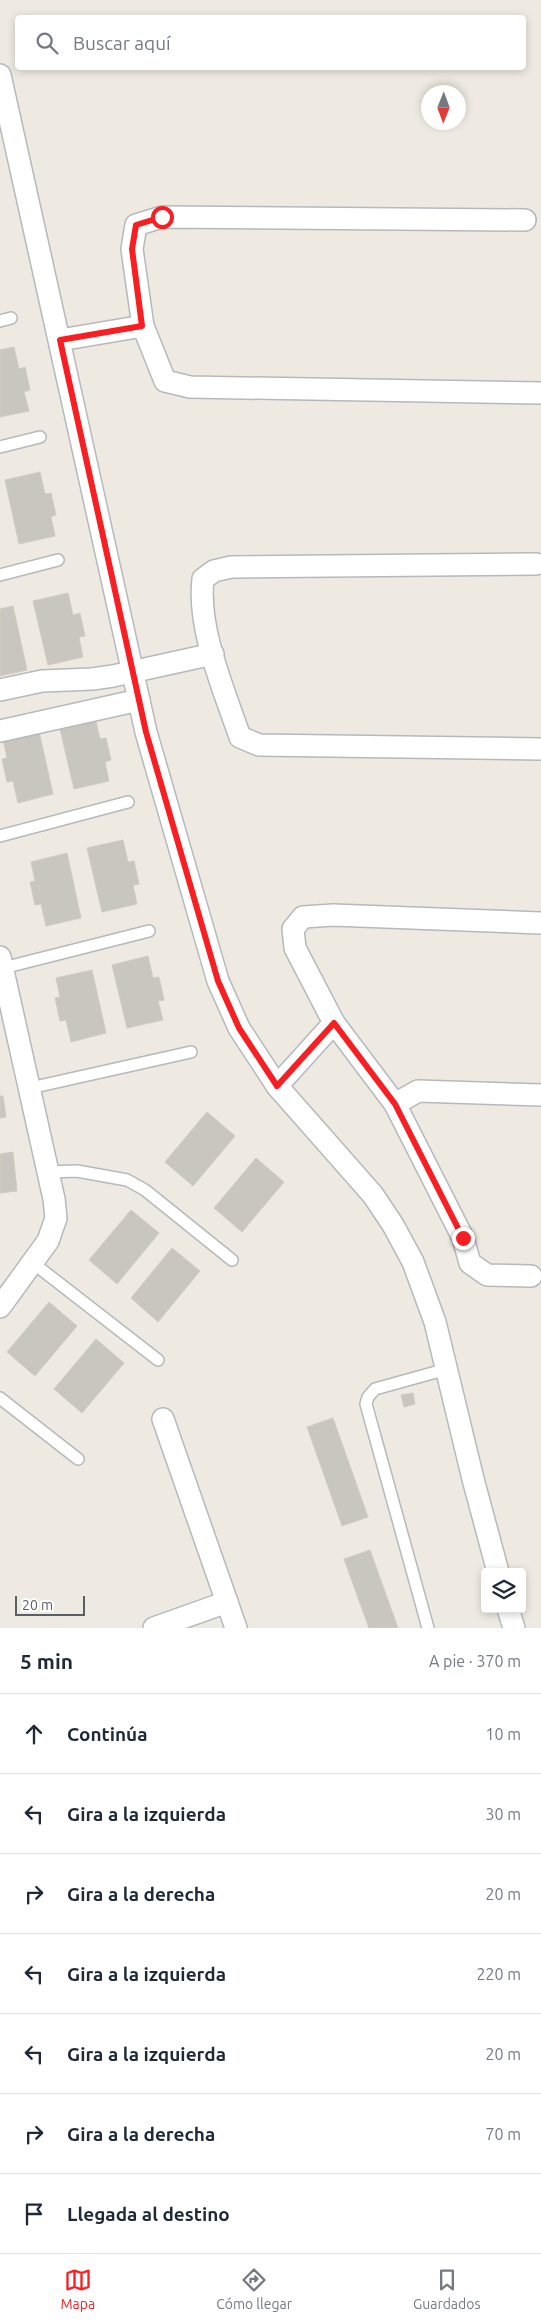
<!DOCTYPE html>
<html lang="es">
<meta charset="utf-8">
<style>
body{margin:0;font-family:Ubuntu,sans-serif;background:#f6f6f7;color:#1f2937}
.controls{position:absolute;right:15px;bottom:15px;display:grid;overflow:hidden;border-radius:5px;box-shadow:0 2px 8px #0003}
.controls button{width:45px;height:45px;display:grid;place-items:center;padding:0;border:0;border-bottom:1px solid #e0e1e3;background:#fff;color:#1f2937;font:25px sans-serif}
.compass{position:absolute;left:421px;top:85px;width:45px;height:45px;border-radius:50%;background:#fff;box-shadow:0 2px 8px #0003;rotate:181deg}
.scale{position:absolute;left:15px;bottom:12px;width:70px;box-sizing:border-box;padding-left:5px;border:2px solid #5a5f64;border-top:0;font-size:14px;line-height:18px;white-space:nowrap;color:#5a5f64;-webkit-text-stroke:4px #fff;paint-order:stroke}
.stop{position:absolute;width:15px;height:15px;margin:-11px;border:4px solid #f81e21;border-radius:50%;background:#fff}
.stop.end{background:#f81e21;border-color:#fff;box-shadow:0 1px 5px #0008}
.list{margin:0;padding:0;list-style:none}
h2{display:flex;justify-content:space-between;align-items:center;height:65px;margin:0;padding:0 20px;font-size:21px}
h2 small{font-size:16px;font-weight:400;color:#747a83}
.list li{display:grid;grid-template-columns:32px 1fr auto;gap:15px;align-items:center;box-sizing:border-box;height:80px;padding:0 20px;border-top:1px solid #e0e1e3}
.list b{display:block;font-size:19px;white-space:nowrap}
.list em{font-size:16px;font-style:normal;color:#747a83}
.icon{flex:none;width:28px;height:28px;fill:none;stroke:currentColor;stroke-width:2;stroke-linecap:round;stroke-linejoin:round}
.map{position:relative;flex:none;width:541px;height:1628px;overflow:hidden}
.search{position:absolute;background:#fff;box-shadow:0 2px 8px #0003;left:15px;right:15px;top:15px;height:55px;display:flex;align-items:center;gap:12px;box-sizing:border-box;padding:0 18px;border-radius:5px;color:#747a83;font-size:19px}
.sheet{height:625px;background:#fff}
nav{display:flex;justify-content:space-around;align-items:center;box-sizing:border-box;height:70px;border-top:1px solid #e0e1e3;background:#fff;font-size:14px;color:#747a83}
nav a{display:grid;justify-items:center;gap:2px}
nav .on{color:#f81e21}
.map>svg:first-child{display:block}
.building{fill:#c9c5bf;stroke:#d4cbbf}
.lines{fill:none;stroke-linecap:round;stroke-linejoin:round}
.lane-casing{stroke:#b5b9bd;stroke-width:14}
.street-casing{stroke:#b5b9bd;stroke-width:24}
.lane{stroke:#fff;stroke-width:11}
.street{stroke:#fff;stroke-width:21}
.route{stroke:#f81e21;stroke-width:6}
</style>
<div class="map">
<svg width="541" height="1628" viewBox="0 0 541 1628">
<rect width="100%" height="100%" fill="#eeeae1"/>
<g class="building">
<path d="M14 347 19 369 25 367 30 390 24 392 29 411 0 417V350Z"/>
<path d="M40 472 45 494 51 493 56 515 51 517 55 536 19 544 5 480Z"/>
<path d="M68 593 73 615 80 613 85 636 79 637 83 657 48 665 33 601Z"/>
<path d="M13 606 27 670 0 676V609Z"/>
<path d="M95 717 100 739 106 738 111 760 105 762 109 781 74 789 59 725Z"/>
<path d="M39 731 53 794 18 803 13 781 7 782 2 759 7 758 3 739Z"/>
<path d="M123 840 128 862 134 861 139 884 133 885 137 904 102 912 87 848Z"/>
<path d="M67 853 81 918 46 926 41 904 35 905 30 882 35 881 31 862Z"/>
<path d="M148 956 153 978 159 977 164 1000 158 1001 163 1020 127 1028 112 965Z"/>
<path d="M92 970 106 1033 71 1042 66 1020 60 1021 55 998 60 997 56 978Z"/>
<path d="M0 1096H3L6 1117 0 1118Z"/>
<path d="M207 1112 235 1136 193 1186 165 1162Z"/>
<path d="M13 1152 17 1191 0 1193V1154Z"/>
<path d="M256 1158 284 1182 242 1232 214 1208Z"/>
<path d="M131 1210 159 1233 117 1284 89 1260Z"/>
<path d="M172 1248 200 1271 158 1322 131 1298Z"/>
<path d="M49 1302 77 1326 35 1376 7 1352Z"/>
<path d="M96 1339 124 1363 82 1413 54 1389Z"/>
<path d="M413 1393 415 1404 404 1407 401 1395Z"/>
<path d="M333 1418 368 1517 342 1526 307 1427Z"/>
<path d="M370 1550 398 1628H369L344 1559Z"/>
</g>
<g class="lines">
<g class="lane-casing">
<g id="lane">
<path d="M0 321 11 318"/>
<path d="M0 447 40 437"/>
<path d="M0 575 58 560"/>
<path d="M0 836 128 802"/>
<path d="M3 968 149 931"/>
<path d="M30 1088 191 1052"/>
<path d="M48 1172 77 1171 127 1180 145 1190 232 1260"/>
<path d="M33 1263 158 1360"/>
<path d="M0 1398 78 1459"/>
<path d="M428 1628 366 1404 368 1397 375 1389 447 1369"/>
</g>
</g>
<g class="street-casing">
<g id="street">
<path d="M0 75 146 732 218 981 239 1028 277 1086 373 1195 393 1225 413 1262 435 1322 473 1479 498 1572"/>
<path d="M525 220 162 217 136 225 132 249 143 326 165 381 190 387 541 393"/>
<path d="M60 340 143 326"/>
<path d="M536 564 231 567 214 571 203 579C197 629 224 690 240 737L259 745 541 749"/>
<path d="M0 690 42 681 92 679 113 676 213 654"/>
<path d="M0 731 139 700"/>
<path d="M0 957 54 1199 56 1218 48 1241 0 1307"/>
<path d="M277 1086 334 1023"/>
<path d="M395 1104 418 1091 541 1095"/>
<path d="M531 1276 487 1275 470 1263 463 1238 395 1104 334 1023 295 948 293 929 303 917 333 915 541 923"/>
<path d="M163 1419 236 1628"/>
<path d="M508 1609 514 1628"/>
<path d="M154 1628 227 1602"/>
</g>
</g>
<use href="#lane" class="lane"/>
<use href="#street" class="street"/>
</g>
<g class="lines">
<path class="route" d="M162 217 136 225 132 249 142 326 60 340 146 732 218 981 239 1028 277 1086 334 1023 395 1104 463 1238"/>
</g>
</svg>
<div class="controls">
<button><svg class="icon" aria-label="layers" viewBox="0 0 24 24"><path d="M12 4l9 5-9 5-9-5zM3 14l9 5 9-5"/></svg></button>
</div>
<svg class="compass" viewBox="-18 -18 36 36"><path d="M0-13l5 13h-10z" fill="#e53935"/><path d="M0 13l5-13h-10z" fill="#747a83"/></svg>
<div class="scale">20 m</div>
<div class="stop" style="left:162px;top:217px"></div>
<div class="stop end" style="left:463px;top:1238px"></div>
<div class="search"><svg class="icon" aria-label="search" viewBox="0 0 24 24"><circle cx="10" cy="10" r="6"/><path d="M15 15l6 6"/></svg>Buscar aquí</div>
</div>
<section class="sheet">
<h2>5 min<small>A pie · 370 m</small></h2>
<ul class="list">
<li><svg class="icon" aria-label="ahead" viewBox="0 0 24 24"><path d="M12 20V5M6 11l6-6 6 6"/></svg><div><b>Continúa</b></div><em>10 m</em></li>
<li><svg class="icon" aria-label="left" viewBox="0 0 24 24"><path d="M17 20v-9H6M10 6l-5 5 5 5"/></svg><div><b>Gira a la izquierda</b></div><em>30 m</em></li>
<li><svg class="icon" aria-label="right" viewBox="0 0 24 24"><path d="M7 20v-9h11M14 6l5 5-5 5"/></svg><div><b>Gira a la derecha</b></div><em>20 m</em></li>
<li><svg class="icon" aria-label="left" viewBox="0 0 24 24"><path d="M17 20v-9H6M10 6l-5 5 5 5"/></svg><div><b>Gira a la izquierda</b></div><em>220 m</em></li>
<li><svg class="icon" aria-label="left" viewBox="0 0 24 24"><path d="M17 20v-9H6M10 6l-5 5 5 5"/></svg><div><b>Gira a la izquierda</b></div><em>20 m</em></li>
<li><svg class="icon" aria-label="right" viewBox="0 0 24 24"><path d="M7 20v-9h11M14 6l5 5-5 5"/></svg><div><b>Gira a la derecha</b></div><em>70 m</em></li>
<li><svg class="icon" aria-label="arrive" viewBox="0 0 24 24"><path d="M6 21V4h12l-3 4 3 4H6"/></svg><div><b>Llegada al destino</b></div></li>
</ul>
</section>
<nav>
<a class="on"><svg class="icon" aria-label="map" viewBox="0 0 24 24"><path d="M3 6l6-2 6 2 6-2v14l-6 2-6-2-6 2zM9 4v14M15 6v14"/></svg>Mapa</a>
<a><svg class="icon" aria-label="directions" viewBox="0 0 24 24"><path d="M12 3l9 9-9 9-9-9zM9 14v-3h6M13 9l2 2-2 2"/></svg>Cómo llegar</a>
<a><svg class="icon" aria-label="saved" viewBox="0 0 24 24"><path d="M7 4h10v16l-5-4-5 4z"/></svg>Guardados</a>
</nav>
